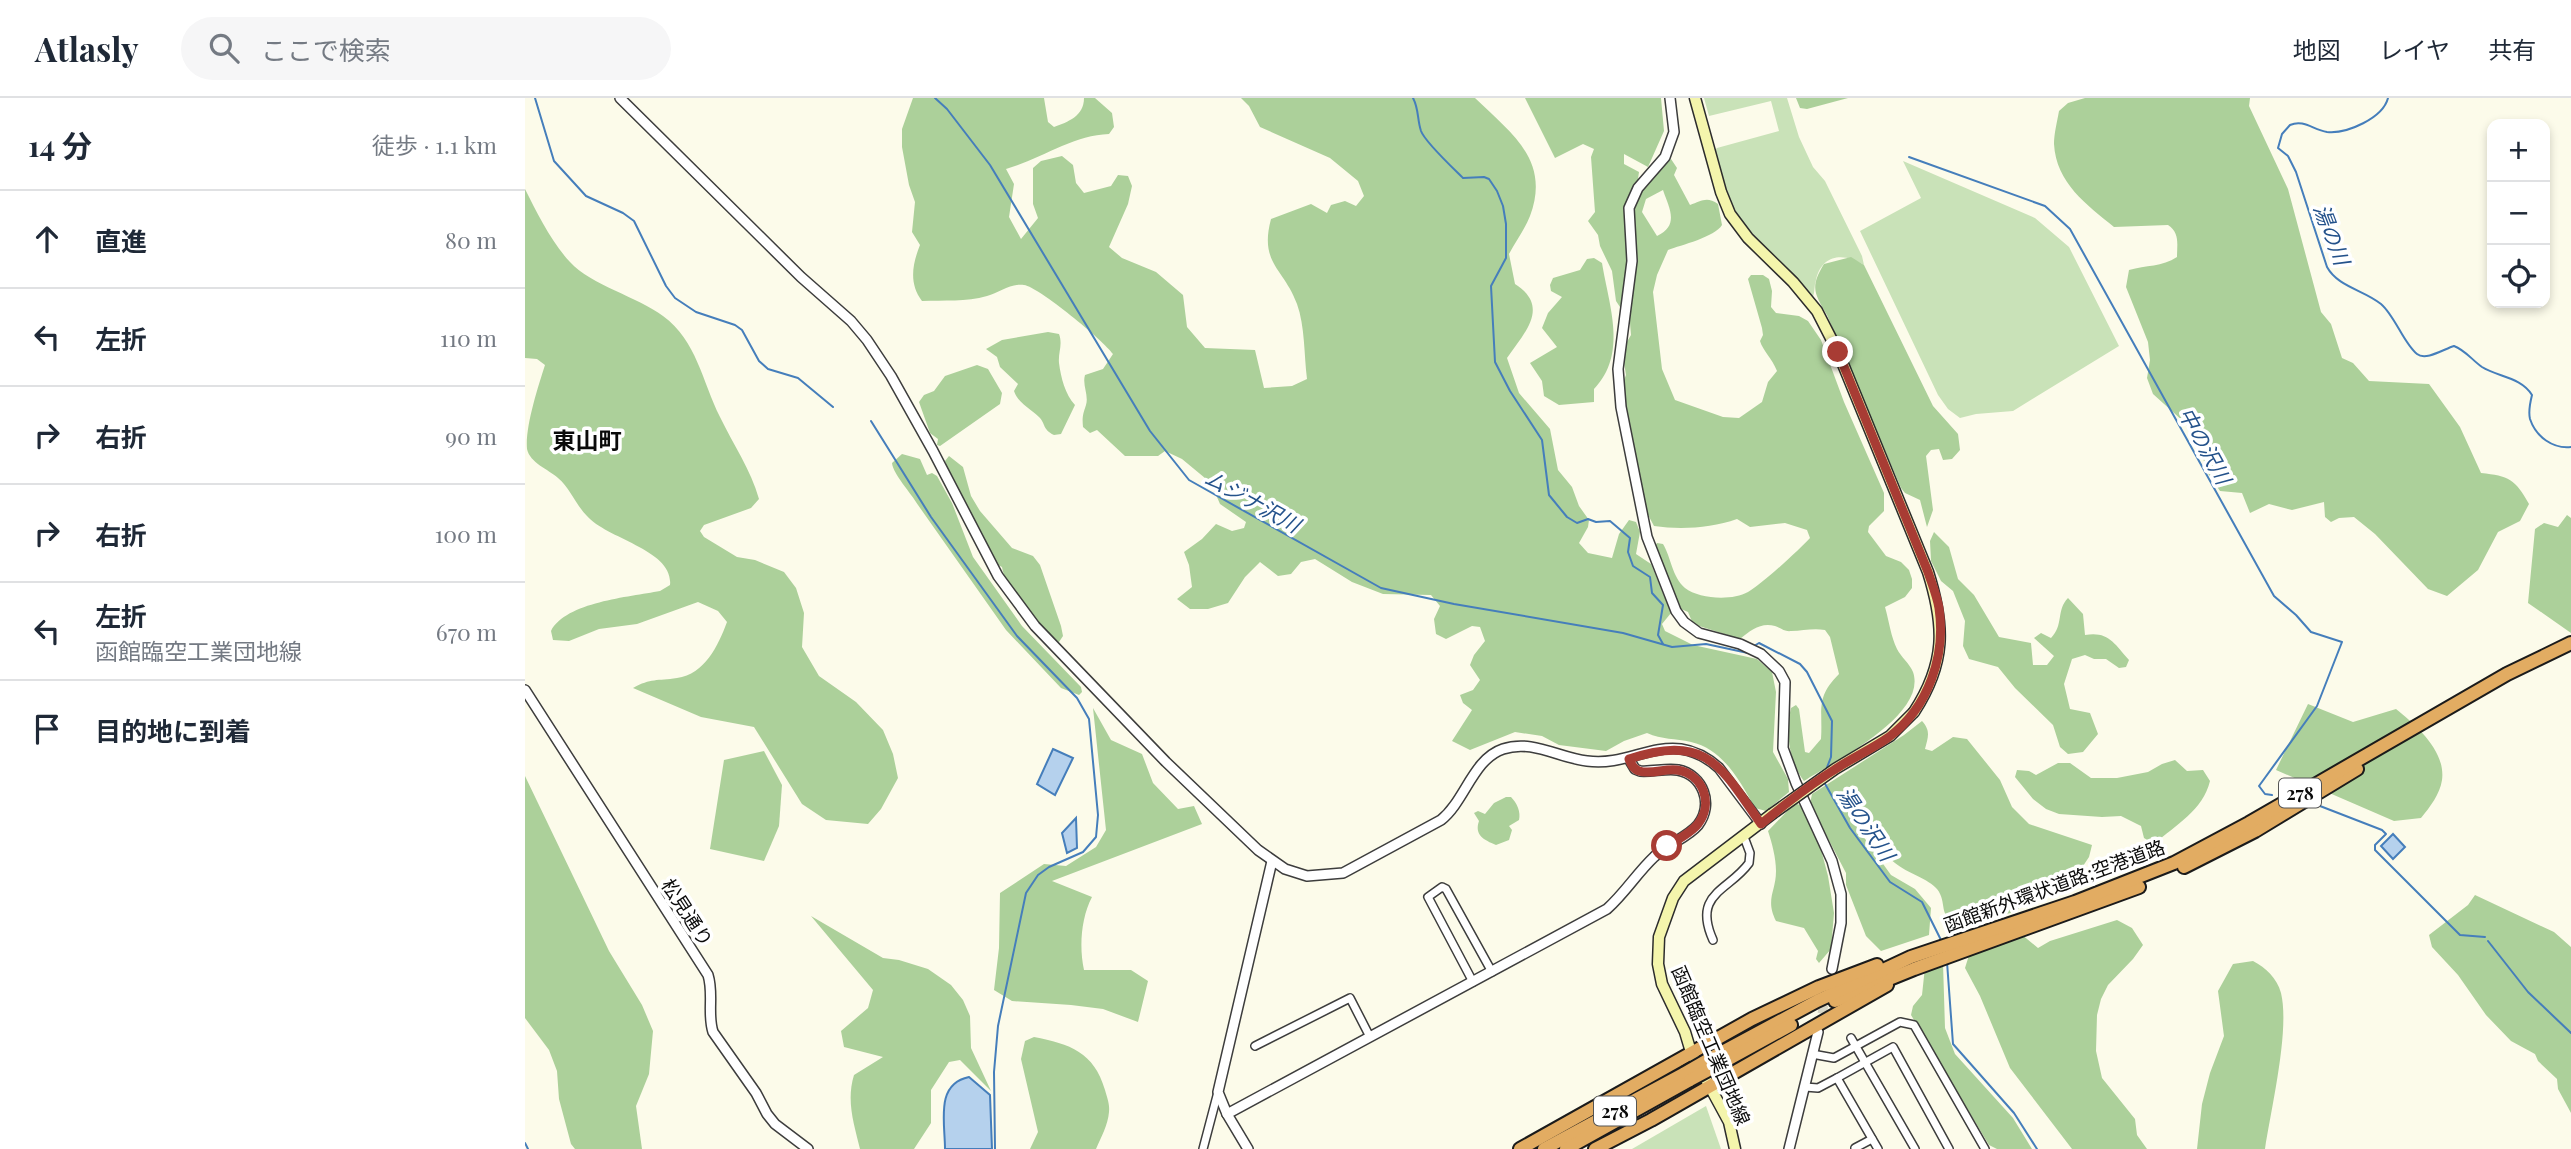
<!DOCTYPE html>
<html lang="ja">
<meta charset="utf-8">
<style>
body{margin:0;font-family:"Playfair Display","Noto Sans JP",serif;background:#f6f6f7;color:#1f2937}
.controls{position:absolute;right:21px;top:21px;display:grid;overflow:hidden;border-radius:14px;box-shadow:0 4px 10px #0003}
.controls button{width:63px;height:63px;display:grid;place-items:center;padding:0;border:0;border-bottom:2px solid #e0e1e3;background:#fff;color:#1f2937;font:35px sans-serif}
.stop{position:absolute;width:21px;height:21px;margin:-16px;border:5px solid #a83c34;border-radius:50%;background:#fff}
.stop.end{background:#a83c34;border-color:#fff;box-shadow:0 2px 7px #0008}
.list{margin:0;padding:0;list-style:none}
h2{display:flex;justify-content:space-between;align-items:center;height:91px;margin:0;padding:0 28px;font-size:30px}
h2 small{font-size:23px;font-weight:400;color:#747a83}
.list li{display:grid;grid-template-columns:46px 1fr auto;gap:21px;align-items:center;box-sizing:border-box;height:98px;padding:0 28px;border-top:2px solid #e0e1e3}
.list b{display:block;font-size:26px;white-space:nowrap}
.list p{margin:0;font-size:23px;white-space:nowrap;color:#747a83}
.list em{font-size:23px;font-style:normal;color:#747a83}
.icon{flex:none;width:38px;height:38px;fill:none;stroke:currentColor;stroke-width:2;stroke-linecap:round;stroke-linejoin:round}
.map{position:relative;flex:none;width:2046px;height:1051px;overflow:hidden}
header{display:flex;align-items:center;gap:42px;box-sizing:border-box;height:98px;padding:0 35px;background:#fff;border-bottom:2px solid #e0e1e3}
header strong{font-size:33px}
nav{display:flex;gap:38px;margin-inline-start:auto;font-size:24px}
.search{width:490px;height:63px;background:#f6f6f7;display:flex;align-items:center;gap:18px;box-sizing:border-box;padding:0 24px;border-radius:38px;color:#747a83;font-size:26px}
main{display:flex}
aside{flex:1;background:#fff}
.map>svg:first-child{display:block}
.green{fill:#c9e2b8}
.forest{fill:#acd09a;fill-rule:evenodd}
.water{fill:#b5d1ed;stroke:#457ebb;stroke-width:2}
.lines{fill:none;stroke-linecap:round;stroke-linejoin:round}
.stream{stroke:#457ebb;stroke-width:2}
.tertiary-tunnel{stroke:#d8d7c8;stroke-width:9;stroke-dasharray:9 4.5;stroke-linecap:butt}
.minor-casing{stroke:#3d3d3d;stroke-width:10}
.tertiary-casing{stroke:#3d3d3d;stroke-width:12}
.secondary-casing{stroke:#2c2c2c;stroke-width:13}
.motorway-casing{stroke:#1b1b1b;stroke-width:16}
.minor{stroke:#fff;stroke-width:7}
.tertiary{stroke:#fff;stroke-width:9}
.secondary{stroke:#f4f5ac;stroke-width:10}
.motorway{stroke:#e2ac62;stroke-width:12}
.secondary-bridge-casing{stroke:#2c2c2c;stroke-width:13;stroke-linecap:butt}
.motorway-bridge-casing{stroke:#1b1b1b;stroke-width:16;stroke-linecap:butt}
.secondary-bridge{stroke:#f4f5ac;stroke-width:10}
.motorway-bridge{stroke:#e2ac62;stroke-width:12}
.route{stroke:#a83c34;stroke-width:9}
.labels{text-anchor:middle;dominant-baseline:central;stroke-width:7;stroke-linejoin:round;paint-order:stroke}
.shield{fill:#fff;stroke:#545454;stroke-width:2}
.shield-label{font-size:18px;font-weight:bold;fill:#0a0a0a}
.street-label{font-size:19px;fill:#0a0a0a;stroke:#fff}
.water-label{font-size:21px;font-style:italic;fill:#24528b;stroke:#fff}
.quarter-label{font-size:23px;font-weight:bold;fill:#0a0a0a;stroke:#fff}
</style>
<header>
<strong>Atlasly</strong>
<div class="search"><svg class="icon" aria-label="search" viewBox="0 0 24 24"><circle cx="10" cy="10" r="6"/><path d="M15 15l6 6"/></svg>ここで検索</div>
<nav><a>地図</a><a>レイヤ</a><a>共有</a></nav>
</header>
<main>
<aside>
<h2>14 分<small>徒歩 · 1.1 km</small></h2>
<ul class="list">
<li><svg class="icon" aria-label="ahead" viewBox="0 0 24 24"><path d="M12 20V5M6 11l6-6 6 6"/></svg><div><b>直進</b></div><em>80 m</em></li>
<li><svg class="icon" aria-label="left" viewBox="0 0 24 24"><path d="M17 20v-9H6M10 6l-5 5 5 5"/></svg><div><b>左折</b></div><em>110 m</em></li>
<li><svg class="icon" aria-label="right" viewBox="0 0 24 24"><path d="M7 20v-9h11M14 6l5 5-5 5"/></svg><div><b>右折</b></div><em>90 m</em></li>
<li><svg class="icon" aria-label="right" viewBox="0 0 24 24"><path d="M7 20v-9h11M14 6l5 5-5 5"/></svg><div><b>右折</b></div><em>100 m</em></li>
<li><svg class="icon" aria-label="left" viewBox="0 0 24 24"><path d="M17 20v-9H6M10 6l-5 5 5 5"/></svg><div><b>左折</b><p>函館臨空工業団地線</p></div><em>670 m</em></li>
<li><svg class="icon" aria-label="arrive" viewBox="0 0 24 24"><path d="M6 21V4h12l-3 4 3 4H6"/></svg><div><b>目的地に到着</b></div></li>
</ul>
</aside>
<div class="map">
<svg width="2046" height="1051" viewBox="0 0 2046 1051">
<rect width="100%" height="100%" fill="#fcfbea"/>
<g class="green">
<path d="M1179 0H1262L1274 39 1288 69 1300 83 1337 158 1339 167C1320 155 1297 155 1291 182 1289 187 1290 193 1288 199L1217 124 1205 104 1189 53 1192 50 1254 33 1246 3 1184 18Z"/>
<path d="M1378 63 1510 120 1544 149 1594 248 1488 313 1451 316 1435 320 1423 311 1413 297 1335 133 1396 100Z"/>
<path d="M1181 1008 1196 1051H1107Z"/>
</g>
<g class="forest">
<path d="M388 0H519L523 24 529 29C543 24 559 18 559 0H570L587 15 589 29 584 36C548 37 516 61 481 71L489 86 484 119 496 141 513 120 508 106V70L516 63 537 58 548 67 551 85 559 95 586 88 593 77 603 78 607 88 603 106 584 149 597 160 631 174 658 197 662 229 680 250 730 252 739 290 767 288 782 281C779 257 780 228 772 206 759 170 734 166 746 121L786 106 802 115 806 107 820 103 831 108 839 98 833 83 805 60 735 29 724 8 716 0H950C986 35 1026 62 1005 118 1000 131 991 143 984 156L990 186C1026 209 999 235 982 260L994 295 1025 331 1033 372 1047 389 1054 408 1064 422 1063 429 1054 445 1063 455 1087 460 1094 436 1104 422 1111 424 1115 434 1111 456 1126 466 1146 515 1137 526 1140 533 1168 547 1232 561 1247 574 1251 594 1248 654 1263 681 1264 694 1241 713 1230 710C1215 683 1198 651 1166 644 1150 640 1137 642 1122 635L1099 643 1081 653 1034 647 1017 638 990 634 945 652 927 643 947 612 938 605 935 597 948 592 955 582 945 567 949 557 960 543 955 529 947 528 921 541 911 536 909 521 915 508 906 497 858 496 827 484 790 461 776 464 766 476 753 478 735 464 720 479 703 505 683 511H665L652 501 667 489 664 467 659 454 677 441 691 426 707 433 719 430 721 424 695 406 686 385 657 361 640 353 633 358H600L572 332 565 335 558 329C557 319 558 316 561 307 564 297 557 287 560 277L578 271 588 256C579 243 514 189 499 187 486 185 474 195 462 198 441 204 419 202 397 203 384 186 387 167 395 147L387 134 390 104 384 87 377 49V31Z"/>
<path d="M1000 0H1136L1139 33 1123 69 1099 56V66L1114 74 1113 81 1131 77 1146 61 1152 70 1149 77 1165 107C1176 103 1182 98 1193 106L1197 127C1190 139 1156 147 1143 152L1132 177 1128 194 1137 271 1150 302 1198 319 1214 320 1237 304 1243 284 1252 273C1247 260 1238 253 1235 243L1238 237 1237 230 1223 181 1226 177H1238L1244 181 1247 193 1246 209 1251 215 1274 218 1283 223 1296 242 1319 304 1359 395V413L1344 428 1343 434 1361 458 1376 464 1384 472 1387 481V490L1380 499 1360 509C1364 523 1366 539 1372 551 1376 559 1385 566 1388 574 1403 617 1308 664 1279 683 1264 664 1260 634 1266 610L1271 607 1274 611 1280 654 1284 655 1296 641C1298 611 1290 600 1314 576L1305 539 1300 532C1287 530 1278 533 1266 533 1260 534 1256 530 1250 528 1236 524 1226 532 1215 541L1168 526 1163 514 1154 510 1130 448 1132 445 1138 446C1146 459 1147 479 1160 490 1174 501 1207 503 1223 494 1236 487 1275 451 1285 440L1282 432 1260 425 1225 429 1212 421C1186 430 1156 432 1129 428L1121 413 1112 381 1097 287 1101 277 1097 252 1106 237 1104 213 1111 157 1110 143 1100 125 1102 167 1098 207 1095 209 1091 203 1087 173 1075 148 1073 137 1063 123 1070 114 1066 59 1069 51 1058 46 1030 60ZM1138 92C1144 110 1155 127 1132 138L1117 114 1121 101Z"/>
<path d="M1271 0H1323L1282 11 1275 10Z"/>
<path d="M1560 0H1725L1724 8 1763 91 1796 214 1806 226 1817 260 1828 265 1844 283 1904 286 1935 329 1956 375C1984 378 1990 381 2004 406L1995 423 1973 434 1953 472 1922 498 1903 491 1850 436 1829 419 1814 420 1806 424 1800 419 1799 404 1767 412 1744 406 1725 415 1717 395 1695 393 1682 374 1678 360 1681 353 1659 324 1628 296 1622 280 1625 262 1623 244 1601 189 1604 172C1621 167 1637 169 1652 159 1652 146 1655 135 1643 127L1589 129C1562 107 1531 85 1529 46 1529 36 1532 24 1534 13L1543 5Z"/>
<path d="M0 91C12 115 27 145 45 164 66 187 113 199 138 218 172 243 177 283 195 319 208 346 226 372 234 401L226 410 179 427 175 433 179 439 212 459 230 462 259 474 271 490 279 515 277 549 294 578 331 604 358 632 368 656 373 680 356 711 343 726 301 722 277 706 229 629 176 619 108 590C126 580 132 583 152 580 180 576 193 548 202 524L193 513 173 504 112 526 74 531 44 543 28 542 26 533C41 504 104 499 135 493L145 487C149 452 82 441 62 418 51 407 45 390 33 380 23 371 5 365 2 351 0 329 13 289 20 267L12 261 0 260Z"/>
<path d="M1326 159 1339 167 1408 308 1433 336 1435 352 1427 361 1418 362 1414 351 1406 352 1401 358 1408 412 1402 429 1395 402 1380 395 1376 390 1302 217C1289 195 1285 189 1299 166Z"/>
<path d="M1069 160 1077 165C1084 208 1103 256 1069 291V304L1034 307 1019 298 1017 283 1005 265 1032 249 1017 230 1023 215 1037 199 1026 193 1025 187 1028 180 1055 172 1062 161Z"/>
<path d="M523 234 534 236C538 247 533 254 534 265 536 280 540 296 550 307L536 336 529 337C517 331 521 326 514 319 505 310 493 305 489 293L493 286 475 269 472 259 461 251 477 242Z"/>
<path d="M452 267 463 271 477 295 475 306 415 348 412 347 413 341 405 335 394 304 399 297 409 293 420 278Z"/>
<path d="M377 356 395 361 402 377 407 375 412 378 427 405 448 459 497 528 556 589 557 594 554 597 536 590 481 532 393 407C386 395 368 376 367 365Z"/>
<path d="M424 358 438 369 446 398 455 413 487 450 508 458 515 467 536 528 538 538 534 544 528 543 480 483 477 469 471 466 424 375 420 363Z"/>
<path d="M2042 417 2046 420V535L2003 505 2010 431 2019 425 2033 429Z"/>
<path d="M1409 434 1424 449 1433 481 1449 497 1474 539 1506 545 1508 567H1522L1529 558 1509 540 1516 535 1526 540C1539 527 1531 512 1543 500L1558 516 1560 537C1583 533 1589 545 1604 562L1601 569 1594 570 1581 561H1569L1560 557 1547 561 1539 586 1545 611 1565 615 1573 636 1558 654 1543 656 1535 649 1528 627 1490 590 1473 569 1444 561 1438 548 1440 523 1428 493 1416 483 1406 463 1405 443Z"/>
<path d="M1783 606 1828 624 1871 611C1891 627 1921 653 1917 682 1915 696 1905 709 1896 720L1869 723 1751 672Z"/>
<path d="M568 610 586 642 617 656 628 685 653 711 669 708 677 726 527 783 567 799C556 820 554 849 559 872H606L623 883 613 924 578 911 546 907 487 903 469 892 474 850 475 795 519 766 541 768 571 749 581 732Z"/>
<path d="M1397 623C1406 633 1403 639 1400 651L1407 653 1428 639 1442 641 1475 682 1487 709 1504 726 1567 747 1564 759 1556 771 1539 779 1521 796 1503 802 1490 814 1433 827C1412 818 1423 805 1412 791 1404 781 1382 775 1370 765 1357 755 1355 735 1344 723 1339 718 1330 715 1325 711L1338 738 1366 777 1390 791 1406 810 1404 837 1356 853 1341 838 1321 787V775L1285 706 1287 696 1379 637Z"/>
<path d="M239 653 257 687 254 728 239 763 185 751 199 662Z"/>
<path d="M1650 662 1662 673 1678 672 1685 683C1678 712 1651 727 1629 746L1619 740 1616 728 1596 718 1577 719 1534 716 1521 711 1508 701 1490 679 1492 672 1504 673 1511 677 1533 665H1545L1566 680H1592L1623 674 1637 666Z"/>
<path d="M0 678 84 853 117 907 128 933 124 976 111 1008 117 1051H50L46 1046 34 1001 32 973 24 952 0 920Z"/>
<path d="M981 699H986C992 705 996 714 994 722L984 728 987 732 984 742 971 747C959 742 949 737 954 723L949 715 953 713 960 716 969 705Z"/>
<path d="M1270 705 1277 708 1293 740 1303 778 1309 815 1306 851 1294 865 1291 861 1293 853 1279 830 1251 823C1240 801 1251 794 1251 773 1251 760 1247 745 1243 733Z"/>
<path d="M1950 797 2029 834 2046 849V1015L2033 991 2032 981 2013 963 2010 956 1986 943 1961 917 1933 877 1907 849 1904 837 1943 807Z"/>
<path d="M286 818 358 860 374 862 403 871 426 887 438 902 445 918 446 950 466 993 435 962 424 964 406 992V1025L389 1051H335C329 1026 321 1003 329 977L358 959 319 949 316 933 343 910 348 892Z"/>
<path d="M1592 822 1607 830 1618 847 1608 861 1583 887 1576 901 1572 917 1571 953 1577 980 1610 1021 1612 1037 1622 1051H1547L1485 970 1455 898 1440 870 1445 854 1496 836 1513 850 1525 843Z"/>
<path d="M1728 863C1741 870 1752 880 1756 895 1765 932 1746 1011 1740 1051H1672L1677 1006 1685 975 1699 938 1693 893 1708 866Z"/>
<path d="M1418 865 1420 930 1430 956 1488 1020 1507 1051H1472L1464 1047 1386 917 1388 908 1397 897 1400 869Z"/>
<path d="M509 939C545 946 569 954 580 992 582 999 585 1007 584 1014 583 1027 576 1039 571 1051H505L513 1034 496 961 500 943Z"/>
</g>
<g class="water">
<path d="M528 651 548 660 530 697 512 686Z"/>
<path d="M551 720 552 750 542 755 537 735Z"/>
<path d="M1868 736 1880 749 1868 761 1856 748Z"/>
<path d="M444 979 465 997 467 1051H420C420 1024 410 986 444 979Z"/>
</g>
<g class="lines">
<g class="stream">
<path d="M10 0 29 63 61 98 98 115 109 123 141 188 150 200 171 214 210 227 217 232 234 263 243 271 273 280 308 309"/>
<path d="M410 0 422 11 465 67 625 333 664 382 856 490 929 506 1098 535 1147 549 1181 546 1223 555"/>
<path d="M888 0C894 11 892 21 896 33 900 44 929 71 938 80L959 79 964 81 972 93 978 108 981 126V160L966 188 970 264 985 293 1017 342 1024 397 1042 419 1052 425 1063 421 1071 424 1085 423 1105 440 1103 454 1108 468 1125 479 1127 495 1138 507 1133 537 1138 546"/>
<path d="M1863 0C1858 20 1822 36 1802 34 1788 32 1779 21 1765 27L1757 36 1753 50 1763 58 1771 74 1802 169C1813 189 1839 192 1856 206 1870 218 1879 246 1892 256 1901 263 1919 251 1929 248 1940 252 1947 262 1957 269 1973 279 1996 279 2007 297 2005 305 2003 313 2005 321 2011 339 2028 351 2046 349"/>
<path d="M1384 59 1520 108 1545 131 1749 498 1771 517 1786 534 1817 544 1792 608 1734 688 1740 696 1747 697"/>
<path d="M346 323 406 419 492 538 552 600 564 621 573 717 571 739 558 754 524 769 513 777 501 795 473 928 469 974 470 1051"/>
<path d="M1229 548 1234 545 1275 566 1282 574 1307 623 1306 659 1301 672"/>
<path d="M1299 684 1325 730 1365 784 1397 804 1416 842"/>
<path d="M1795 708 1857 732 1861 736 1850 747V752L1935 837 1960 839"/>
<path d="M1963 843 2003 894 2046 935"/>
<path d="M1422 864 1428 946 1489 1015 1512 1051"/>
<path d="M0 1045 3 1051"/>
</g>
<path class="tertiary-tunnel" d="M1294 929 1307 871"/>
<g class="minor-casing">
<g id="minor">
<path d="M1188 842C1167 795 1204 793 1224 765L1225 755 1219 739"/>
<path d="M948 884 903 799 917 789 921 791 967 874"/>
<path d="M1326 940 1390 1051"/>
<path d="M730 948 825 900 845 939"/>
<path d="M1287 956 1309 960 1375 924 1389 927 1460 1051"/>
<path d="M1312 980 1368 949 1424 1051"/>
<path d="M1280 989 1293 990 1312 980 1353 1051"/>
<path d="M1330 1050 1347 1041"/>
<path d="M678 1051 693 994"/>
</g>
</g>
<g class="tertiary-casing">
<g id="tertiary">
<path d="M95 0 276 179 326 223 342 242 366 278 408 353 473 478 510 528 641 664 733 752 760 771 782 778 818 775 916 722C940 703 948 661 978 651 1007 641 1034 660 1062 663 1098 668 1124 647 1156 651 1170 653 1184 661 1194 670L1236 726"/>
<path d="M1145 0 1149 34 1140 59 1113 90 1104 110 1107 163 1093 271 1096 309 1122 439 1151 513 1159 524 1174 535 1215 546 1236 556 1254 573 1260 584 1258 650 1271 685 1307 763 1316 796V825L1307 871"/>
<path d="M0 592 183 877C189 896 182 916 188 934L231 995 242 1016 250 1026 283 1051"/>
<path d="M702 1016 1082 811C1100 795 1112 775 1129 759 1142 746 1162 740 1173 727 1189 706 1178 677 1153 672 1141 670 1128 674 1115 673L1110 671 1104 661"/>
<path d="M723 1051 702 1016 693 994 747 763"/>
<path d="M1264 1051 1293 934"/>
</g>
</g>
<g class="secondary-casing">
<g id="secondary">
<path d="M1170 0 1196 94 1205 116 1223 140 1268 184 1292 213 1313 254 1403 474C1420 528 1421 565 1389 614"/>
<path d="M1210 1051 1204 1024 1166 954 1160 934 1137 886 1133 866 1134 839 1148 800 1159 783 1247 716"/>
</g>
</g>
<g class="motorway-casing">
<g id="motorway">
<path d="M1659 769 1730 733 1832 671"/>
<path d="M1310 903 1389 871 1614 789"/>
<path d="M1186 960 1292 903 1386 859 1550 804 1649 765 1724 725 1982 576 2046 545"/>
<path d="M1193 967 1266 927"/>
<path d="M995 1051 1227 921 1294 889 1352 867"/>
<path d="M1019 1051 1160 975"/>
<path d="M1041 1051 1165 982"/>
<path d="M1070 1051 1126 1022 1362 887"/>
</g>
</g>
<use href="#minor" class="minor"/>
<use href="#tertiary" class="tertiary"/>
<use href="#secondary" class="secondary"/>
<use href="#motorway" class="motorway"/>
<g class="secondary-bridge-casing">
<path id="secondary-bridge" d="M1247 716 1310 671 1365 638 1389 614"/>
</g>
<g class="motorway-bridge-casing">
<g id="motorway-bridge">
<path d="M1160 975 1186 960"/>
<path d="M1165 982 1193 967"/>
</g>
</g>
<use href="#secondary-bridge" class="secondary-bridge"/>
<use href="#motorway-bridge" class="motorway-bridge"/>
</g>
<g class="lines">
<path class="route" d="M1142 748C1152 742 1166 735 1173 726 1189 705 1178 676 1152 672 1140 670 1126 677 1114 673 1108 671 1106 666 1104 661 1182 636 1195 667 1236 726 1259 707 1283 688 1309 672 1327 660 1347 651 1364 639 1404 609 1421 557 1414 510 1412 498 1407 486 1403 474L1313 254"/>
</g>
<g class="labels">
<g class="shield">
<rect x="1754" y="680.5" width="42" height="29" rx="5"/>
<rect x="1069" y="998.5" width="42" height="29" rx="5"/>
</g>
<g class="shield-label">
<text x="1775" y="695">278</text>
<text x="1090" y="1013">278</text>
</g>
<g class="street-label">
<text transform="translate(1529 787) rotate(-20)">函館新外環状道路;空港道路</text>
<text transform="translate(163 814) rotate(57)">松見通り</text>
<text transform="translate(1187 947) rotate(67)">函館臨空工業団地線</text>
</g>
<g class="water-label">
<text transform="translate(1808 136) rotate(69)">湯の川</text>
<text transform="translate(1681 347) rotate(61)">中の沢川</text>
<text transform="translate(728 402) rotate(29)">ムジナ沢川</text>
<text transform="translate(1342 725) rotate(56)">湯の沢川</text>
</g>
<g class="quarter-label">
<text x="62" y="341">東山町</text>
</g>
</g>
</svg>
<div class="controls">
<button>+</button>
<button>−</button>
<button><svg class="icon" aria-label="locate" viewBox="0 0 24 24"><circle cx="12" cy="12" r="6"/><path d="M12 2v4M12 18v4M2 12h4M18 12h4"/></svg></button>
</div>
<div class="stop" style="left:1142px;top:748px"></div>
<div class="stop end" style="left:1313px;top:254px"></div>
</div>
</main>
